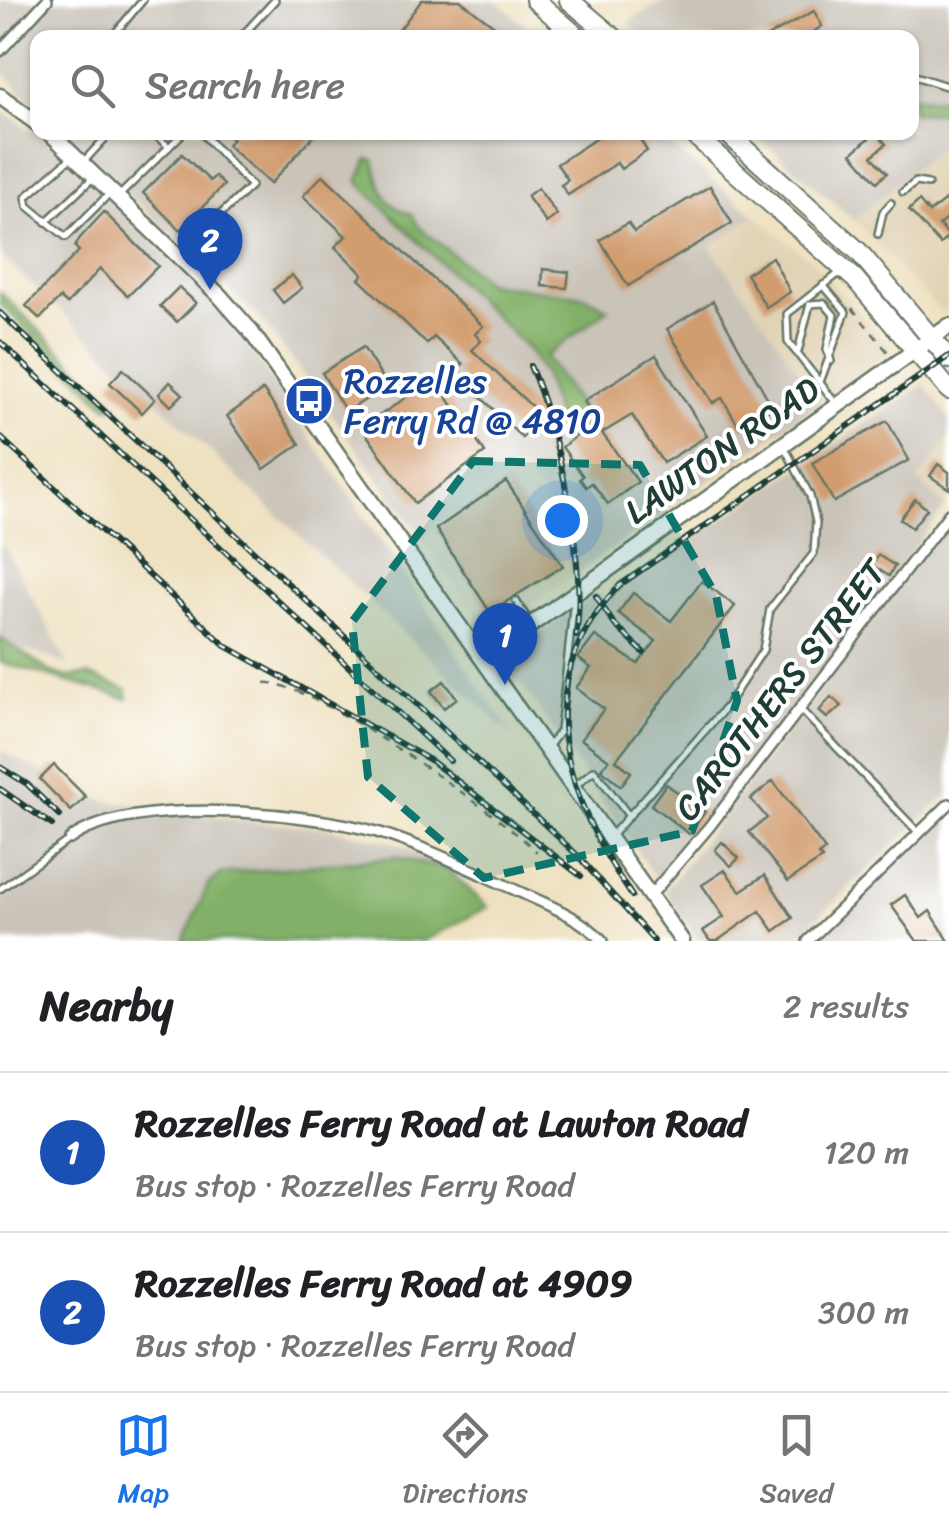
<!DOCTYPE html>
<meta charset="utf-8">
<style>
body{margin:0;font-family:Sriracha,sans-serif;background:#f2f2f2;color:#202124}
.you{position:absolute;left:562px;top:520px;width:35px;height:35px;margin:-25px;border:8px solid #fff;border-radius:50%;background:#1a73e8;box-shadow:0 0 0 15px #1a73e833}
.badge{display:grid;place-items:center;width:65px;height:65px;border-radius:50%;background:#1a73e8;color:#fff;font-size:32px;font-weight:700}
.pin{position:absolute;translate:-50% -82px;filter:drop-shadow(0 2px 5px #0008)}
.pin::after{content:'';position:absolute;top:52px;width:35px;height:30px;background:inherit;clip-path:polygon(0 0,100% 0,50% 100%)}
.list{margin:0;padding:0;list-style:none}
h2{display:flex;justify-content:space-between;align-items:center;height:130px;margin:0;padding:0 40px;font-size:42px}
h2 small{font-size:32px;font-weight:400;color:#757577}
.list li{display:grid;grid-template-columns:65px 1fr auto;gap:30px;align-items:center;box-sizing:border-box;height:160px;padding:0 40px;border-top:2px solid #e0e0e0}
.list b{display:block;font-size:38px;white-space:nowrap}
.list p{margin:0;font-size:32px;white-space:nowrap;color:#757577}
.list em{font-size:32px;font-style:normal;color:#757577}
.icon{flex:none;width:55px;height:55px;fill:none;stroke:currentColor;stroke-width:2;stroke-linecap:round;stroke-linejoin:round}
.map{position:relative;flex:none;width:949px;height:941px;overflow:hidden}
.search{position:absolute;background:#fff;box-shadow:0 2px 8px #0004;left:30px;right:30px;top:30px;height:110px;display:flex;align-items:center;gap:25px;box-sizing:border-box;padding:0 35px;border-radius:20px;color:#757577;font-size:38px}
.sheet{height:450px;background:#fff}
nav{display:flex;justify-content:space-around;align-items:center;box-sizing:border-box;height:140px;border-top:2px solid #e0e0e0;background:#fff;font-size:28px;color:#757577}
nav a{display:grid;justify-items:center;gap:5px}
nav .on{color:#1a73e8}
.map>svg:first-child{display:block}
.built{fill:#e1d3b5}
.industrial{fill:#c9c3b8}
.forest{fill:#82b068;stroke:#50764e;stroke-width:2.5}
.building{fill:#d19c6e}
.lines{fill:none;stroke-linecap:round;stroke-linejoin:round}
.lane-casing{stroke:#677665;stroke-width:10}
.street-casing{stroke:#677665;stroke-width:14}
.secondary-casing{stroke:#677665;stroke-width:19}
.highway-casing{stroke:#677665;stroke-width:22}
.path{stroke:#677665;stroke-width:2.5;stroke-dasharray:8 8;stroke-linecap:butt}
.lane{stroke:#fff;stroke-width:5}
.street{stroke:#fff;stroke-width:9}
.secondary{stroke:#fff;stroke-width:14}
.highway{stroke:#fff;stroke-width:18}
.rail-casing{stroke:#1f3d34;stroke-width:6}
.rail{stroke:#fff;stroke-width:2.5;stroke-dasharray:8;stroke-linecap:butt}
.marked{fill:#0f766e;fill-opacity:0.2;stroke:#0f766e;stroke-width:8;stroke-dasharray:20 12;stroke-linejoin:round}
.labels{text-anchor:middle;dominant-baseline:central;stroke-width:8;stroke-linejoin:round;paint-order:stroke}
.transit-label{font-size:35px;fill:#164399;stroke:#fff;text-anchor:start}
.street-label{font-size:35px;fill:#1f3d34;stroke:#fff}
</style>
<div class="map">
<svg width="949" height="941" viewBox="0 0 949 941">
<rect width="100%" height="100%" fill="#fff"/>
<filter id="ink" filterUnits="userSpaceOnUse"><feTurbulence type="fractalNoise" baseFrequency=".01" numOctaves="2"/><feDisplacementMap in="SourceGraphic" scale="20" xChannelSelector="R" yChannelSelector="G"/><feConvolveMatrix kernelMatrix="1 2 1 2 8 2 1 2 1" color-interpolation-filters="sRGB"/></filter>
<filter id="wash" filterUnits="userSpaceOnUse"><feTurbulence type="fractalNoise" baseFrequency=".0048" numOctaves="4" result="noise"/><feDisplacementMap in="SourceGraphic" scale="40" xChannelSelector="R" yChannelSelector="G"/><feGaussianBlur stdDeviation="2.25" result="paint"/><feColorMatrix in="noise" values="0 0 0 0 0 0 0 0 0 0 0 0 0 0 0 0 0 1.4 0 .05"/><feComposite in="paint" operator="in"/></filter>
<g filter="url(#wash)">
<rect width="100%" height="100%" fill="#eee1c0"/>
<g class="built">
<path d="M949 139V307L942 313 854 220Z"/>
<path d="M755 215 812 261 893 351 821 402 710 245Z"/>
<path d="M949 438V501L945 507 918 480Z"/>
<path d="M522 467 554 514 573 576 489 632 421 536Z"/>
</g>
<g class="industrial">
<path d="M0 0H495L540 37 38 38 37 111 0 67Z"/>
<path d="M667 0H949V139L854 220 753 133 912 132V38L644 37 627 22Z"/>
<path d="M0 110 59 149 226 314 514 737 0 254Z"/>
<path d="M62 133H655L755 215 710 246 821 402 573 576 554 514 522 467 421 536 263 321Z"/>
<path d="M924 384 949 418V438L918 480 945 507 797 705 657 880 504 659 597 593 603 600Z"/>
<path d="M949 521V793L793 941H699L665 891Z"/>
<path d="M0 539 69 665 0 642Z"/>
<path d="M0 750 91 798 244 821 327 828 395 843 450 865 488 907 423 941H0Z"/>
<path d="M949 812V941H818Z"/>
</g>
<g class="forest">
<path d="M912 96 942 100 947 113 912 112Z"/>
<path d="M368 159 374 160C381 187 382 207 412 214L418 226 488 283 584 296 608 309 545 357 590 420 568 435 561 432 544 375 528 349 358 182Z"/>
<path d="M0 292 112 401 113 406 108 407 0 304Z"/>
<path d="M0 638 51 672 68 677 88 675 127 690 128 699 0 662Z"/>
<path d="M396 857 446 869 488 907 423 941H184L208 885 221 874Z"/>
</g>
<g id="blocks">
<g class="building">
<path d="M422 0H460L510 38H393Z"/>
<path d="M814 11 822 26 812 33 814 38H765Z"/>
<path d="M225 132H317L270 184 227 145 233 139Z"/>
<path d="M606 132H635L647 151 621 169 617 163 568 195 561 185 568 180 557 164Z"/>
<path d="M876 132 886 144 872 156 887 173 877 182 852 153Z"/>
<path d="M182 154 210 181 215 176 224 185 180 230 143 193Z"/>
<path d="M323 175 483 326 475 334 481 341 472 350 542 416 522 438 455 371 463 364 434 337 427 344 359 279 363 274 335 247 346 236 303 196Z"/>
<path d="M710 186 732 223 628 286 600 240 628 223 634 232Z"/>
<path d="M538 188 557 215 546 223 527 196Z"/>
<path d="M949 197V217L939 225 949 236 940 244 909 210 919 201 929 213Z"/>
<path d="M104 212 158 266 128 296 100 269 67 304 60 298 40 319 26 306 79 251 75 247 80 238Z"/>
<path d="M772 257 790 292 766 307 746 274Z"/>
<path d="M543 269 569 272 567 288 542 286Z"/>
<path d="M292 275 302 288 283 303 273 290Z"/>
<path d="M179 287 196 303 177 322 160 306Z"/>
<path d="M713 301 773 408 740 428 722 398 713 403 667 329Z"/>
<path d="M363 347 387 386 346 412 322 373Z"/>
<path d="M656 355 707 436 663 463 632 415 602 433 638 482 608 504 592 483 586 487 580 479 583 476 562 447 596 421 584 401Z"/>
<path d="M123 369 155 399 142 413 110 383Z"/>
<path d="M434 378 485 453 415 503 362 428Z"/>
<path d="M170 382 183 394 171 406 159 394Z"/>
<path d="M263 390 300 444 264 469 227 416Z"/>
<path d="M887 421 909 460 834 502 812 463Z"/>
<path d="M938 464 949 472V489L930 476Z"/>
<path d="M506 481 563 566 490 612 436 529Z"/>
<path d="M915 499 927 509 912 528 900 519Z"/>
<path d="M878 555 895 566 889 576 872 565Z"/>
<path d="M702 581 735 606 616 760 631 772 621 786 601 769 609 760 581 739 604 709 576 688 591 668 578 658 595 636 638 664 656 641 618 613 633 593 671 621Z"/>
<path d="M444 681 457 698 444 708 431 691Z"/>
<path d="M831 697 842 706 827 718 819 711Z"/>
<path d="M54 765 86 797 71 811 40 779Z"/>
<path d="M773 781 825 850 818 855 822 859 788 881 749 832 767 818 751 799Z"/>
<path d="M666 784 705 812 689 834 651 805Z"/>
<path d="M722 842 739 858 731 866 715 850Z"/>
<path d="M725 870 740 891 765 875 793 918 774 931 760 911 717 941H710L703 931 724 917 702 885Z"/>
<path d="M905 895 921 918 930 911 949 941H917L891 905Z"/>
</g>
</g>
</g>
<g filter="url(#ink)">
<use href="#blocks" fill-opacity="0" stroke="#677665" stroke-width="2.5"/>
<g class="lines">
<g class="lane-casing">
<g id="lane">
<path d="M111 38 143 0"/>
<path d="M240 38 275 0"/>
<path d="M912 75 949 87"/>
<path d="M152 132 169 147"/>
<path d="M73 156 26 197 28 206 66 237 110 193"/>
<path d="M85 160 111 132"/>
<path d="M903 192 916 182 928 184"/>
<path d="M120 195 184 132"/>
<path d="M46 222 95 176"/>
<path d="M878 234 883 212 891 203"/>
<path d="M179 253 251 186 201 132"/>
<path d="M798 352 810 304 824 303 834 315 827 349 831 361"/>
<path d="M820 382 846 312 823 285"/>
<path d="M835 402 788 342 787 314 842 271"/>
<path d="M516 601 529 621"/>
<path d="M801 710 918 832"/>
<path d="M548 747 560 731 574 599"/>
<path d="M577 784 594 770 629 816"/>
<path d="M611 836 726 707 763 650 770 609 814 553 816 522 810 496 784 446"/>
<path d="M0 889 70 839"/>
</g>
</g>
<g class="street-casing">
<g id="street">
<path d="M0 51 47 0"/>
<path d="M70 839C129 795 307 812 377 832 423 846 467 868 511 888 543 903 578 915 603 941"/>
<path d="M650 896 709 827 949 514"/>
<path d="M808 941 949 804"/>
</g>
</g>
<g class="secondary-casing">
<g id="secondary">
<path d="M0 96 38 124"/>
<path d="M49 132 219 295 249 329 682 941"/>
<path d="M483 659 949 326"/>
</g>
</g>
<g class="highway-casing">
<g id="highway">
<path d="M535 0 579 38"/>
<path d="M569 0 614 38"/>
<path d="M691 132 855 279 949 390"/>
<path d="M726 132 859 252 949 359"/>
</g>
</g>
<g class="path">
<path d="M852 308 891 356"/>
<path d="M265 683C306 678 503 817 537 852"/>
</g>
<use href="#lane" class="lane"/>
<use href="#street" class="street"/>
<use href="#secondary" class="secondary"/>
<use href="#highway" class="highway"/>
<g class="rail-casing">
<g id="rail">
<path d="M0 313 575 853 654 941"/>
<path d="M0 342 450 761"/>
<path d="M530 366C559 430 587 568 576 636"/>
<path d="M0 437 226 646 430 760 581 876"/>
<path d="M596 596 614 624 644 653"/>
<path d="M0 767 27 784 60 816"/>
<path d="M0 789 52 825"/>
<path d="M632 896C565 799 525 681 620 585L949 356"/>
</g>
</g>
<use href="#rail" class="rail"/>
</g>
</g>
<path class="marked" d="M473 461 640 465 716 595 737 701 692 831 484 878 368 777 352 622Z"/>
<defs>
<g id="bus-disc" transform="scale(2.5)"><circle r="9.5" fill="#1a4fb4" stroke="#fff"/><path d="M-5-6H5V4H4V6H2V4H-2V6H-4V4H-5ZM-3.5-4V0h7V-4ZM-3.5 1.2v1.5H-2V1.2ZM2 1.2v1.5H3.5V1.2Z" fill="#fff"/></g>
</defs>
<g fill-rule="evenodd">
<use href="#bus-disc" x="309" y="401"/>
</g>
<g class="labels">
<g class="transit-label">
<text x="344" y="381">Rozzelles<tspan x="344" dy="40">Ferry Rd @ 4810</tspan></text>
</g>
<g class="street-label">
<text transform="translate(722 450) rotate(-35)">LAWTON ROAD</text>
<text transform="translate(780 690) rotate(-52)">CAROTHERS STREET</text>
</g>
</g>
</svg>
<div class="you"></div>
<div class="pin badge" style="left:505px;top:685px;background:#1a4fb4">1</div>
<div class="pin badge" style="left:210px;top:290px;background:#1a4fb4">2</div>
<div class="search"><svg class="icon" aria-label="search" viewBox="0 0 24 24"><circle cx="10" cy="10" r="6"/><path d="M15 15l6 6"/></svg>Search here</div>
</div>
<section class="sheet">
<h2>Nearby<small>2 results</small></h2>
<ul class="list">
<li><span class="badge" style="background:#1a4fb4">1</span><div><b>Rozzelles Ferry Road at Lawton Road</b><p>Bus stop · Rozzelles Ferry Road</p></div><em>120 m</em></li>
<li><span class="badge" style="background:#1a4fb4">2</span><div><b>Rozzelles Ferry Road at 4909</b><p>Bus stop · Rozzelles Ferry Road</p></div><em>300 m</em></li>
</ul>
</section>
<nav>
<a class="on"><svg class="icon" aria-label="map" viewBox="0 0 24 24"><path d="M3 6l6-2 6 2 6-2v14l-6 2-6-2-6 2zM9 4v14M15 6v14"/></svg>Map</a>
<a><svg class="icon" aria-label="directions" viewBox="0 0 24 24"><path d="M12 3l9 9-9 9-9-9zM9 14v-3h6M13 9l2 2-2 2"/></svg>Directions</a>
<a><svg class="icon" aria-label="saved" viewBox="0 0 24 24"><path d="M7 4h10v16l-5-4-5 4z"/></svg>Saved</a>
</nav>
